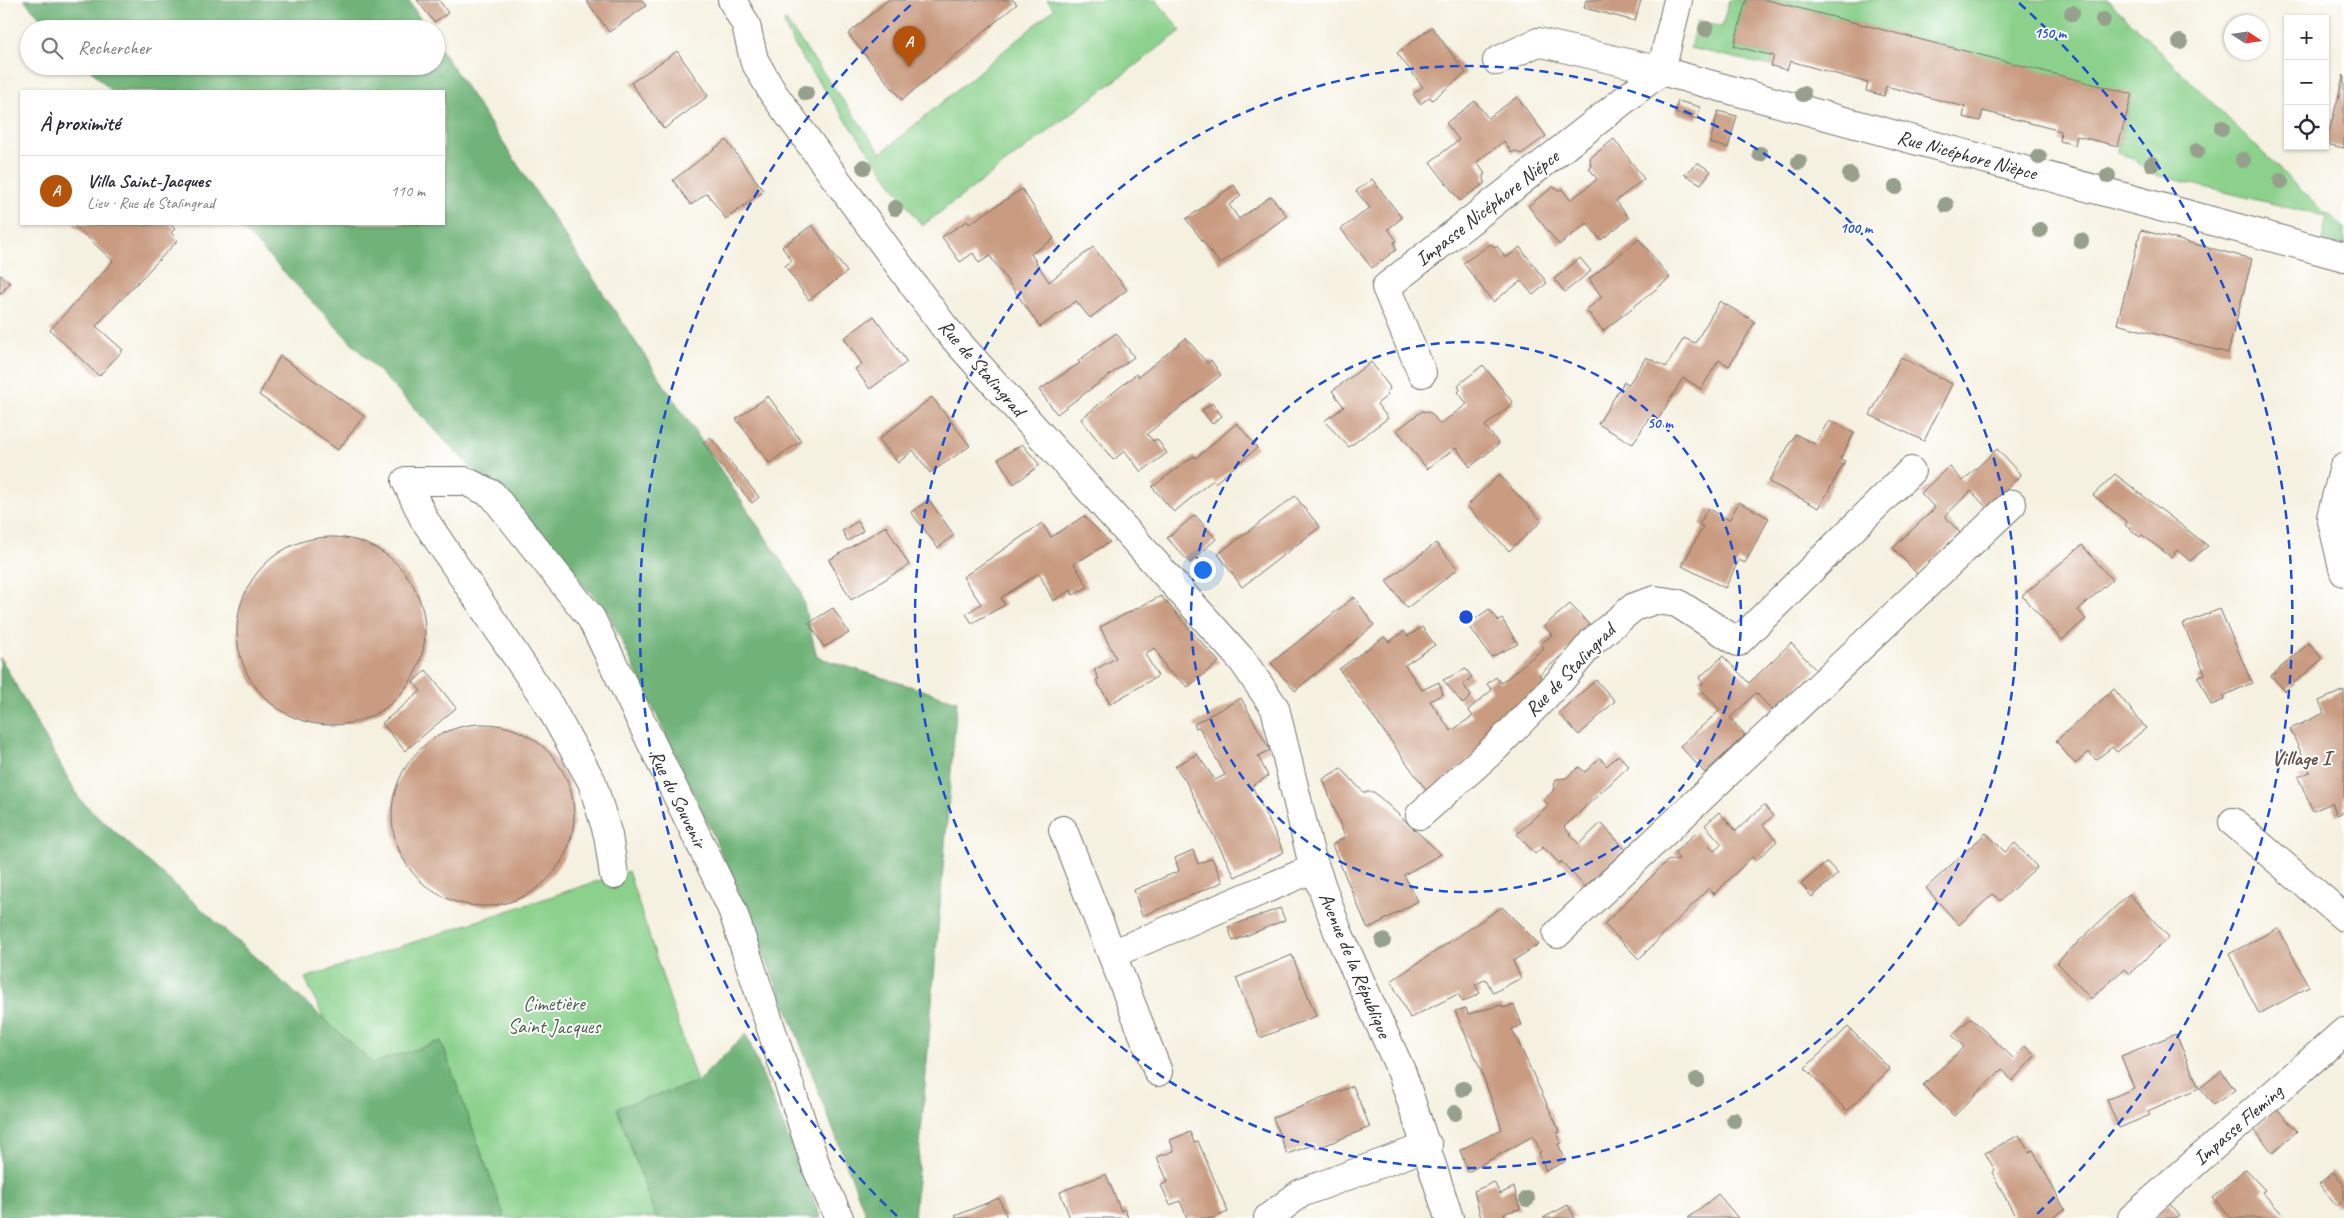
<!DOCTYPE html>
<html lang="fr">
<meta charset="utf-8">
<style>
body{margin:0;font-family:Caveat,sans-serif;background:#f2f2f3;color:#2b2b33}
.controls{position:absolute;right:15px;top:15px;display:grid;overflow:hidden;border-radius:0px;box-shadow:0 1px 4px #0004}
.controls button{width:45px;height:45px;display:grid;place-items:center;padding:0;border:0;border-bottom:1px solid #e1e1e2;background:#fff;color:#2b2b33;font:25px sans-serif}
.compass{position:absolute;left:2224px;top:15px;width:45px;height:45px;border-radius:50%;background:#fff;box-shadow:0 1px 4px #0004;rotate:102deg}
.you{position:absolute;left:1202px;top:569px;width:18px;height:18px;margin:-12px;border:4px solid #fff;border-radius:50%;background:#1a73e8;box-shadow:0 0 0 8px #1a73e833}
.badge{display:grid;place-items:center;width:32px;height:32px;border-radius:50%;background:#b45309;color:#fff;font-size:16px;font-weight:700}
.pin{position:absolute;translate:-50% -41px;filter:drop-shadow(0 1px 2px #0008)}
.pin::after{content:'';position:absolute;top:26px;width:18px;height:15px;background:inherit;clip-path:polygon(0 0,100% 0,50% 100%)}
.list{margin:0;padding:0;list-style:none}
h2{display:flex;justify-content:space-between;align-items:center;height:65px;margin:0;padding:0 20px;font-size:21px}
h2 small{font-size:16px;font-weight:400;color:#7c7c81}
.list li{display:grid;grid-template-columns:32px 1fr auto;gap:15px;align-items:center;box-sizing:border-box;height:70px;padding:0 20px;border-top:1px solid #e1e1e2}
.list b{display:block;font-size:19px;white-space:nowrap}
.list p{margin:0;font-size:16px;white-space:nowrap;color:#7c7c81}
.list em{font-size:16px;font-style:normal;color:#7c7c81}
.icon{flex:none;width:28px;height:28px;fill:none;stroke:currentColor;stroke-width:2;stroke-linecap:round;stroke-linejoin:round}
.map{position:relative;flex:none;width:2344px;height:1218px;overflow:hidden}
.search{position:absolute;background:#fff;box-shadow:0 1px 4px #0004;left:20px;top:20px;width:425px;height:55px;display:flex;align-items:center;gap:12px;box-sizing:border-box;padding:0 18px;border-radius:28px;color:#7c7c81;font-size:19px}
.panel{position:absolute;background:#fff;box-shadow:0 1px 4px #0004;left:20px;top:90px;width:425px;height:135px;border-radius:0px}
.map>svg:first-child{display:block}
.green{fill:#8bd18c;stroke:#5b7e5c}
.forest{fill:#70b378;stroke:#4e6f52}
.building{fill:#c99c81}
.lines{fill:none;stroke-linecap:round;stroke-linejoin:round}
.minor-casing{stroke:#72706a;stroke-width:30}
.minor{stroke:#fff;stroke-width:28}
.tree{fill:#96a08c}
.ring{fill:none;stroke:#1d4ed8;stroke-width:2.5;stroke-dasharray:9 6}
.labels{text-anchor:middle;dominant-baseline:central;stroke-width:4;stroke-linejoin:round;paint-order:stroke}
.street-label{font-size:20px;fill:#2b2b2b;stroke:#fff}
.park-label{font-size:20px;fill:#485d48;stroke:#fff}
.neighbourhood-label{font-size:21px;font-weight:bold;fill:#625349;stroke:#fff}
.centre{fill:#1d4ed8;stroke:#fff;stroke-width:2.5}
.ring-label{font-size:15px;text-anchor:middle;font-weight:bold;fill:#1d4ed8;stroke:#fff;stroke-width:4;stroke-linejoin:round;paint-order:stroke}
</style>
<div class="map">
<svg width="2344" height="1218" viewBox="0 0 2344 1218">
<rect width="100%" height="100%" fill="#fff"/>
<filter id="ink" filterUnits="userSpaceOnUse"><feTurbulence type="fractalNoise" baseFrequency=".02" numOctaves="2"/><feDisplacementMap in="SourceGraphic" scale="10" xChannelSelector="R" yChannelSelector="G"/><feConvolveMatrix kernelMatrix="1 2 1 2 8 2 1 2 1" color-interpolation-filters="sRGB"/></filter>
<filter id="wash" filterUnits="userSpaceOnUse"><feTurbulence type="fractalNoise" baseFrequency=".0096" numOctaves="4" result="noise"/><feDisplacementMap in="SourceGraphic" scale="20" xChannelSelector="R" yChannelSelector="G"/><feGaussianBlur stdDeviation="1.12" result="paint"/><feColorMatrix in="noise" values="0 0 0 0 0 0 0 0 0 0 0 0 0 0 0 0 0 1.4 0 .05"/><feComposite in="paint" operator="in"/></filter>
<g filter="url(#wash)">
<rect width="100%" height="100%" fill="#f5f1e0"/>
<g class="green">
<path d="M1047 0H1156L1181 31 922 226 801 57 787 31 784 22 786 21 881 153 1054 9Z"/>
<path d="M1729 0H1746L1734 46 1774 56 1771 66 1690 48 1697 21 1722 27Z"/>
<path d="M1767 0H2108L2324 213 2330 214 2344 228V246L2322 241 2327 217 2151 174 2133 158 2117 153 2132 95Z"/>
<path d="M628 871 697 1082 617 1108 656 1218H505L441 1041 373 1064 324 1019 305 978Z"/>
</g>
<g class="forest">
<path d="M24 0H408L427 29H51Z"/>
<path d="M436 42 800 589 817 657 957 701 914 1218H867L791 1019 715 839 607 610 238 224H444V91H111L87 66H436Z"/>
<path d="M0 657 80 800 373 1063 441 1041 505 1218H0Z"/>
<path d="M746 1034 821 1218H656L617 1108 697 1082Z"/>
</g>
<g id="blocks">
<g class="building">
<path d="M417 0H439L448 13 434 22Z"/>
<path d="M586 0H642L646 6 609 32Z"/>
<path d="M888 0H1013L1017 4 902 100 848 34Z"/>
<path d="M1586 0H1641L1635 21 1584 8Z"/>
<path d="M1746 0H1767L2132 94 2118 146 2077 136 2075 145 2060 141 2061 131 1983 111 1980 121 1963 117 1965 107 1886 86 1884 96 1866 91 1868 83 1790 61 1787 70 1771 66 1774 56 1734 46Z"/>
<path d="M1432 27 1466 73 1432 100 1430 97 1420 104 1413 94 1423 87 1397 53Z"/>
<path d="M677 51 708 96 664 129 631 83Z"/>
<path d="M2344 75V148L2326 144Z"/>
<path d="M1517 97 1546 136 1521 154 1515 151 1512 153 1504 141 1477 162 1485 174 1483 175 1485 183 1460 201 1430 162 1459 140 1446 123 1475 101 1488 118Z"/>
<path d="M1678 101 1700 107 1697 119 1675 113Z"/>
<path d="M1718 111 1737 116 1728 148 1710 143Z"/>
<path d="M1614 139 1644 179 1616 201 1629 218 1601 240 1587 223 1559 245 1528 206 1553 187 1559 190 1562 189 1570 200 1584 190 1597 179 1589 168 1591 166 1590 158Z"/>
<path d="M726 140 764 191 726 219 707 193 691 205 673 180Z"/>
<path d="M1698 163 1711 171 1701 184 1684 174Z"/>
<path d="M1372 179 1402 218 1388 229 1397 241 1394 242 1396 250 1372 268 1341 229 1370 208 1356 191Z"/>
<path d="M1234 185 1241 196 1229 205 1239 219 1271 196 1287 216 1220 264 1186 219Z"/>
<path d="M1022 189 1054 239 1031 254 1049 282 1093 247 1127 290 1090 318 1076 301 1040 327 990 256 979 263 973 253 960 262 942 237 967 221 969 224Z"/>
<path d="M73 224H143L146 227 148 224H170L175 229 171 233 178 240 96 326 123 350 99 376 50 330 113 261Z"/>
<path d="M812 225 847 272 809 300 785 266 792 261 782 247Z"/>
<path d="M2141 230 2252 259 2228 353 2117 324Z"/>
<path d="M1639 239 1670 278 1603 331 1586 310 1602 297 1589 279Z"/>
<path d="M1491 244 1495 248 1497 246 1506 258 1520 247 1547 283 1533 295 1521 281 1493 302 1463 263Z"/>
<path d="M1580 258 1591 271 1565 292 1554 279Z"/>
<path d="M0 275 10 283 0 294Z"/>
<path d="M1720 301 1755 322 1729 366 1719 360 1701 389 1683 378 1656 423 1648 419 1633 444 1598 424 1624 382 1629 384 1646 357 1666 367 1684 338 1695 343Z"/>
<path d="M874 316 907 362 870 389 855 369 862 364 844 338Z"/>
<path d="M1116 333 1134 357 1057 414 1039 390 1080 363 1078 361Z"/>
<path d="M1186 338 1207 363 1211 360 1221 375 1147 434 1153 441 1157 439 1167 453 1141 472 1125 451 1113 460 1081 419 1136 374 1138 377Z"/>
<path d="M280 356 364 416 338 450 259 395Z"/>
<path d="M1901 357 1952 384 1924 441 1870 415Z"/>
<path d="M1371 362 1389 386 1390 389 1386 392 1388 395 1377 404 1388 418 1349 447 1324 421 1344 407 1332 391Z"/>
<path d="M1483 365 1513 403 1485 426 1499 444 1470 467 1456 448 1427 469 1397 430 1422 411 1431 413 1440 424 1467 404 1458 392 1460 390 1458 385Z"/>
<path d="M768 396 801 441 769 463 736 419Z"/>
<path d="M932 397 970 446 930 473 913 450 898 463 879 439Z"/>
<path d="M1212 403 1222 416 1212 424 1202 410Z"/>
<path d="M1829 420 1854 433 1840 459 1845 461 1819 508 1769 482 1795 434 1815 444Z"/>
<path d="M1237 423 1257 448 1215 483 1213 480 1174 512 1152 487 1194 456 1196 458Z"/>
<path d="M710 437 759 497 752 503 703 443Z"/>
<path d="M1022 444 1040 465 1014 484 998 459Z"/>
<path d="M1997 449 2021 475 1987 508 1971 491 1945 516 1960 533 1917 574 1893 548 1935 508 1921 493 1949 466 1963 481Z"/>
<path d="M2115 474 2190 532 2208 546 2190 561 2177 550 2171 557 2142 535 2140 537 2125 525 2127 522 2093 495Z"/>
<path d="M1499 475 1542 521 1509 551 1467 506Z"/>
<path d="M1295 496 1320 527 1242 587 1218 554Z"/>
<path d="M929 500 954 535 938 548 911 512Z"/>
<path d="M1739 502 1769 518 1745 563 1739 560 1725 588 1682 566 1703 527 1699 525 1708 508 1729 520Z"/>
<path d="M1195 515 1216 539 1190 563 1167 538Z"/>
<path d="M1084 516 1110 542 1074 564 1088 587 1073 595 1071 590 1053 601 1039 573 1001 598 1005 605 972 623 966 614 981 604 963 577 1042 523 1051 537Z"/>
<path d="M858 521 863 531 848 541 842 531Z"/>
<path d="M886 526 909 565 851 600 829 560Z"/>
<circle cx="331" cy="631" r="94"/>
<path d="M1436 543 1458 569 1407 608 1386 581Z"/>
<path d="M2082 545 2112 580 2078 610 2086 619 2062 640 2022 596Z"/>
<path d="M1161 596 1219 662 1188 687 1167 670 1155 648 1145 654 1158 676 1110 704 1096 680 1099 679 1094 670 1116 658 1100 627Z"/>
<path d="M1354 597 1374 625 1295 691 1271 663Z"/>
<path d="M1570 604 1593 628 1539 675 1549 690 1429 794 1339 669 1384 637 1389 642 1404 631 1408 636 1422 627 1435 645 1405 665 1422 690 1439 682 1443 694 1430 701 1451 731 1473 716 1468 710 1492 690 1487 684 1496 677 1501 683 1544 648 1541 644 1552 635 1544 626Z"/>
<path d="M833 608 849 633 824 647 809 623Z"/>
<path d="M1489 609 1499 621 1502 619 1518 644 1491 657 1468 624Z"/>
<path d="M2220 609 2252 683 2223 696 2224 700 2211 705 2198 677 2205 674 2183 624Z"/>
<path d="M1791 643 1816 670 1772 710 1756 693 1730 718 1745 735 1705 773 1680 746 1720 710 1699 687 1703 683 1699 678 1723 656 1749 683Z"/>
<path d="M2309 643 2322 659 2285 691 2271 676Z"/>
<path d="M1466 669 1472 677 1463 684 1471 696 1463 704 1443 680Z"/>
<path d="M426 670 456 708 405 751 382 723 421 691 413 682Z"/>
<path d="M1596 680 1615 701 1579 735 1558 713Z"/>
<path d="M2114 689 2146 728 2117 752 2112 747 2096 760 2089 752 2075 764 2056 741Z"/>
<path d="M2344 690V812L2337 815 2332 803 2313 811 2298 777 2310 772 2290 729 2324 713 2319 701Z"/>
<path d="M1241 698 1270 750 1258 756 1268 776 1252 786 1284 852 1235 877 1185 780 1175 766 1197 754 1215 780 1225 775 1199 727 1196 728 1194 724Z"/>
<circle cx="483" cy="815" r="91"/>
<path d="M1618 755 1629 766 1564 827 1579 844 1601 823 1625 849 1585 887 1561 861 1560 864 1543 847 1535 854 1517 834 1548 805 1543 800 1553 791 1556 779 1566 778 1579 767 1585 772 1600 758 1607 766Z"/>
<path d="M1341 768 1363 792H1374L1441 854 1404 875 1418 901 1368 929 1332 845 1345 837 1323 779Z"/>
<path d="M1764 805 1773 816 1763 825 1777 841 1756 861 1752 857 1714 894 1709 888 1639 959 1604 924 1667 861 1679 859 1674 853 1696 833 1714 851 1722 844 1705 825 1719 812 1736 831Z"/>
<path d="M1986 833 2005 852 2015 843 2037 867 2000 901 1993 894 1959 925 1926 888Z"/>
<path d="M1193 850 1198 864 1212 858 1223 882 1142 916 1134 890 1179 871 1175 858Z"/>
<path d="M1827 862 1838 874 1812 897 1801 884Z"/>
<path d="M2129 894 2169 937 2129 974 2124 969 2091 999 2057 962Z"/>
<path d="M1502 907 1539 944 1513 961 1521 978 1493 993 1486 979 1475 985 1480 993 1463 1002 1458 994 1410 1018 1391 981Z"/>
<path d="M1280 908 1285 920 1233 941 1228 927Z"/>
<path d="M2278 928 2309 987 2259 1014 2229 954Z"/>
<path d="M1292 955 1316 1016 1260 1038 1236 978Z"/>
<path d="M1501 1005 1503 1008 1514 1005 1522 1025 1512 1029 1560 1132 1557 1133 1561 1143 1558 1144 1566 1161 1546 1171 1539 1153 1541 1152 1533 1136 1468 1172 1460 1150 1502 1129 1480 1068 1455 1011 1466 1008 1468 1014Z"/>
<path d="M1971 1018 2013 1058 2025 1046 2035 1056 2012 1081 2002 1069 1954 1116 1923 1085 1964 1047 1952 1035Z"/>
<path d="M1848 1027 1890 1069 1847 1111 1805 1068Z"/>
<path d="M2176 1034 2199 1088 2148 1111 2150 1115 2119 1128 2107 1100 2134 1088 2121 1056Z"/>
<path d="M2221 1071 2235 1090 2213 1105 2200 1088Z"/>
<path d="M1353 1086 1370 1127 1316 1149 1315 1144 1287 1154 1273 1118Z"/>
<path d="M2277 1109 2297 1131 2273 1153 2254 1129Z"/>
<path d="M1190 1132 1194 1142 1198 1141 1228 1212 1213 1218H1187L1180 1201 1170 1205 1161 1185 1168 1182 1157 1157 1174 1151 1170 1140Z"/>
<path d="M2019 1135 2029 1152 2033 1150 2065 1210 2050 1218H2016L1992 1172 1995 1170 1985 1153Z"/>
<path d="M2245 1169 2265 1190 2262 1192 2286 1218H2231L2213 1198Z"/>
<path d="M2333 1172 2344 1185V1200L2337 1206 2319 1184Z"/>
<path d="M1106 1174 1121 1211 1125 1209 1128 1218H1070L1060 1192Z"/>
<path d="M1494 1182 1500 1194 1514 1187 1520 1209 1504 1213 1505 1218H1481L1474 1191Z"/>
<path d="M1718 1194 1738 1218H1688Z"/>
<path d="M999 1198 1007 1218H956L955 1216Z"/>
<path d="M2169 1203 2179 1215 2175 1218H2151Z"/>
<path d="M1568 1205 1575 1218H1543Z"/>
</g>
</g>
</g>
<g filter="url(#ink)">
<use href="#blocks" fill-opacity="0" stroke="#72706a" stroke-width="1"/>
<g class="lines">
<g class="minor-casing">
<g id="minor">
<path d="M732 0 746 25 754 60 773 93 945 328 1242 660 1275 708 1310 853 1338 932 1402 1073 1449 1218"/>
<path d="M1678 0 1661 71 2344 257"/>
<path d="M1497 61 1538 42 1661 71"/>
<path d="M1422 373 1386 287 1661 71"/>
<path d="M2344 467 2331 517 2344 572"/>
<path d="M1420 815 1495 748 1562 679 1593 641 1634 607 1655 600 1677 603 1738 642 1911 471"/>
<path d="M2233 822 2344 917"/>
<path d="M1063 830 1158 1072"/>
<path d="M614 875 608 835 592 782 549 705 424 519 406 481H465L492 494 591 618 732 909 817 1169 839 1218"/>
<path d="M1557 934 2012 504"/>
<path d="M1112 954 1315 868"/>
<path d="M1268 1218 1301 1193 1428 1146"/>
<path d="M2132 1218 2344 1032"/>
</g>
</g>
<use href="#minor" class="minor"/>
</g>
<g class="tree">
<circle cx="2072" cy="13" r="8"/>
<circle cx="2103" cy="20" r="8"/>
<circle cx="1706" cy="29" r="8"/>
<circle cx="2180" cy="42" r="8"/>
<circle cx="806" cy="93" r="8"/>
<circle cx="1803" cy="94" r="8"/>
<circle cx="2222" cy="128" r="8"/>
<circle cx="2197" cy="151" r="8"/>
<circle cx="1760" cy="154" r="8"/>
<circle cx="2039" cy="157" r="8"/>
<circle cx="2243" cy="160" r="8"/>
<circle cx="1799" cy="162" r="8"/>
<circle cx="2152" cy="164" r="8"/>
<circle cx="864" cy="167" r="8"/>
<circle cx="1850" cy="175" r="8"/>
<circle cx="2108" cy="176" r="8"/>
<circle cx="2281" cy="181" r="8"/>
<circle cx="1896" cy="187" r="8"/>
<circle cx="1946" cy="205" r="8"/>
<circle cx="895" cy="208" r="8"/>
<circle cx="2040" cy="230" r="8"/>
<circle cx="2081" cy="241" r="8"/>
<circle cx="1383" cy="941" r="8"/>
<circle cx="1697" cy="1080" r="8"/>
<circle cx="1463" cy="1089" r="8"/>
<circle cx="1455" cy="1113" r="8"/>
<circle cx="1734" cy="1120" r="8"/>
<circle cx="1527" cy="1199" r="8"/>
</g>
</g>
<g class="ring">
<circle cx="1466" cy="617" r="275"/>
<circle cx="1466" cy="617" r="551"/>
<path d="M897 1216A826 826 0 0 1 913 3M2019 3A826 826 0 0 1 2035 1216"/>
</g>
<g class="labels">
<g class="street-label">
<text transform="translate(1967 155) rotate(15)">Rue Nicéphore Nièpce</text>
<text transform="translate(1487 208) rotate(-38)">Impasse Nicéphore Niépce</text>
<text transform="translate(982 368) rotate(49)">Rue de Stalingrad</text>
<text transform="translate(1570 670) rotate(-46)">Rue de Stalingrad</text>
<text transform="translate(678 799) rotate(64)">Rue du Souvenir</text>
<text transform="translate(1355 965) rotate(67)">Avenue de la République</text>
<text transform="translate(2238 1125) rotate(-41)">Impasse Fleming</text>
</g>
<g class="park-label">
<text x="554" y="1003">Cimetière<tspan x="554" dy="23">Saint Jacques</tspan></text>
</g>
<g class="neighbourhood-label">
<text x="2301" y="758">Village I</text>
</g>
</g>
<circle cx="1466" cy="617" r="8" class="centre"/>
<g class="ring-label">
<text x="2050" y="38">150 m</text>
<text x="1856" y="233">100 m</text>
<text x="1660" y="428">50 m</text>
</g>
</svg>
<div class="controls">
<button>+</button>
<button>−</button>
<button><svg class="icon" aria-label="locate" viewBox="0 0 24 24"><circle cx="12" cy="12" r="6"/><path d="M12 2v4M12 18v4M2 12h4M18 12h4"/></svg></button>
</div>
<svg class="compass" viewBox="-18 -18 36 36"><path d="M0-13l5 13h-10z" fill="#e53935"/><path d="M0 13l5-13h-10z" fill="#7c7c81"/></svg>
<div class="you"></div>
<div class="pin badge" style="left:909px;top:67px">A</div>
<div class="search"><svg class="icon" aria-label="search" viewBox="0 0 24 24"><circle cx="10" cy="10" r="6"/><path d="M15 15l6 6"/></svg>Rechercher</div>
<section class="panel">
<h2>À proximité<small></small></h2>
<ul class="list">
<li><span class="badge">A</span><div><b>Villa Saint-Jacques</b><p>Lieu · Rue de Stalingrad</p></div><em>110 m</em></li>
</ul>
</section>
</div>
